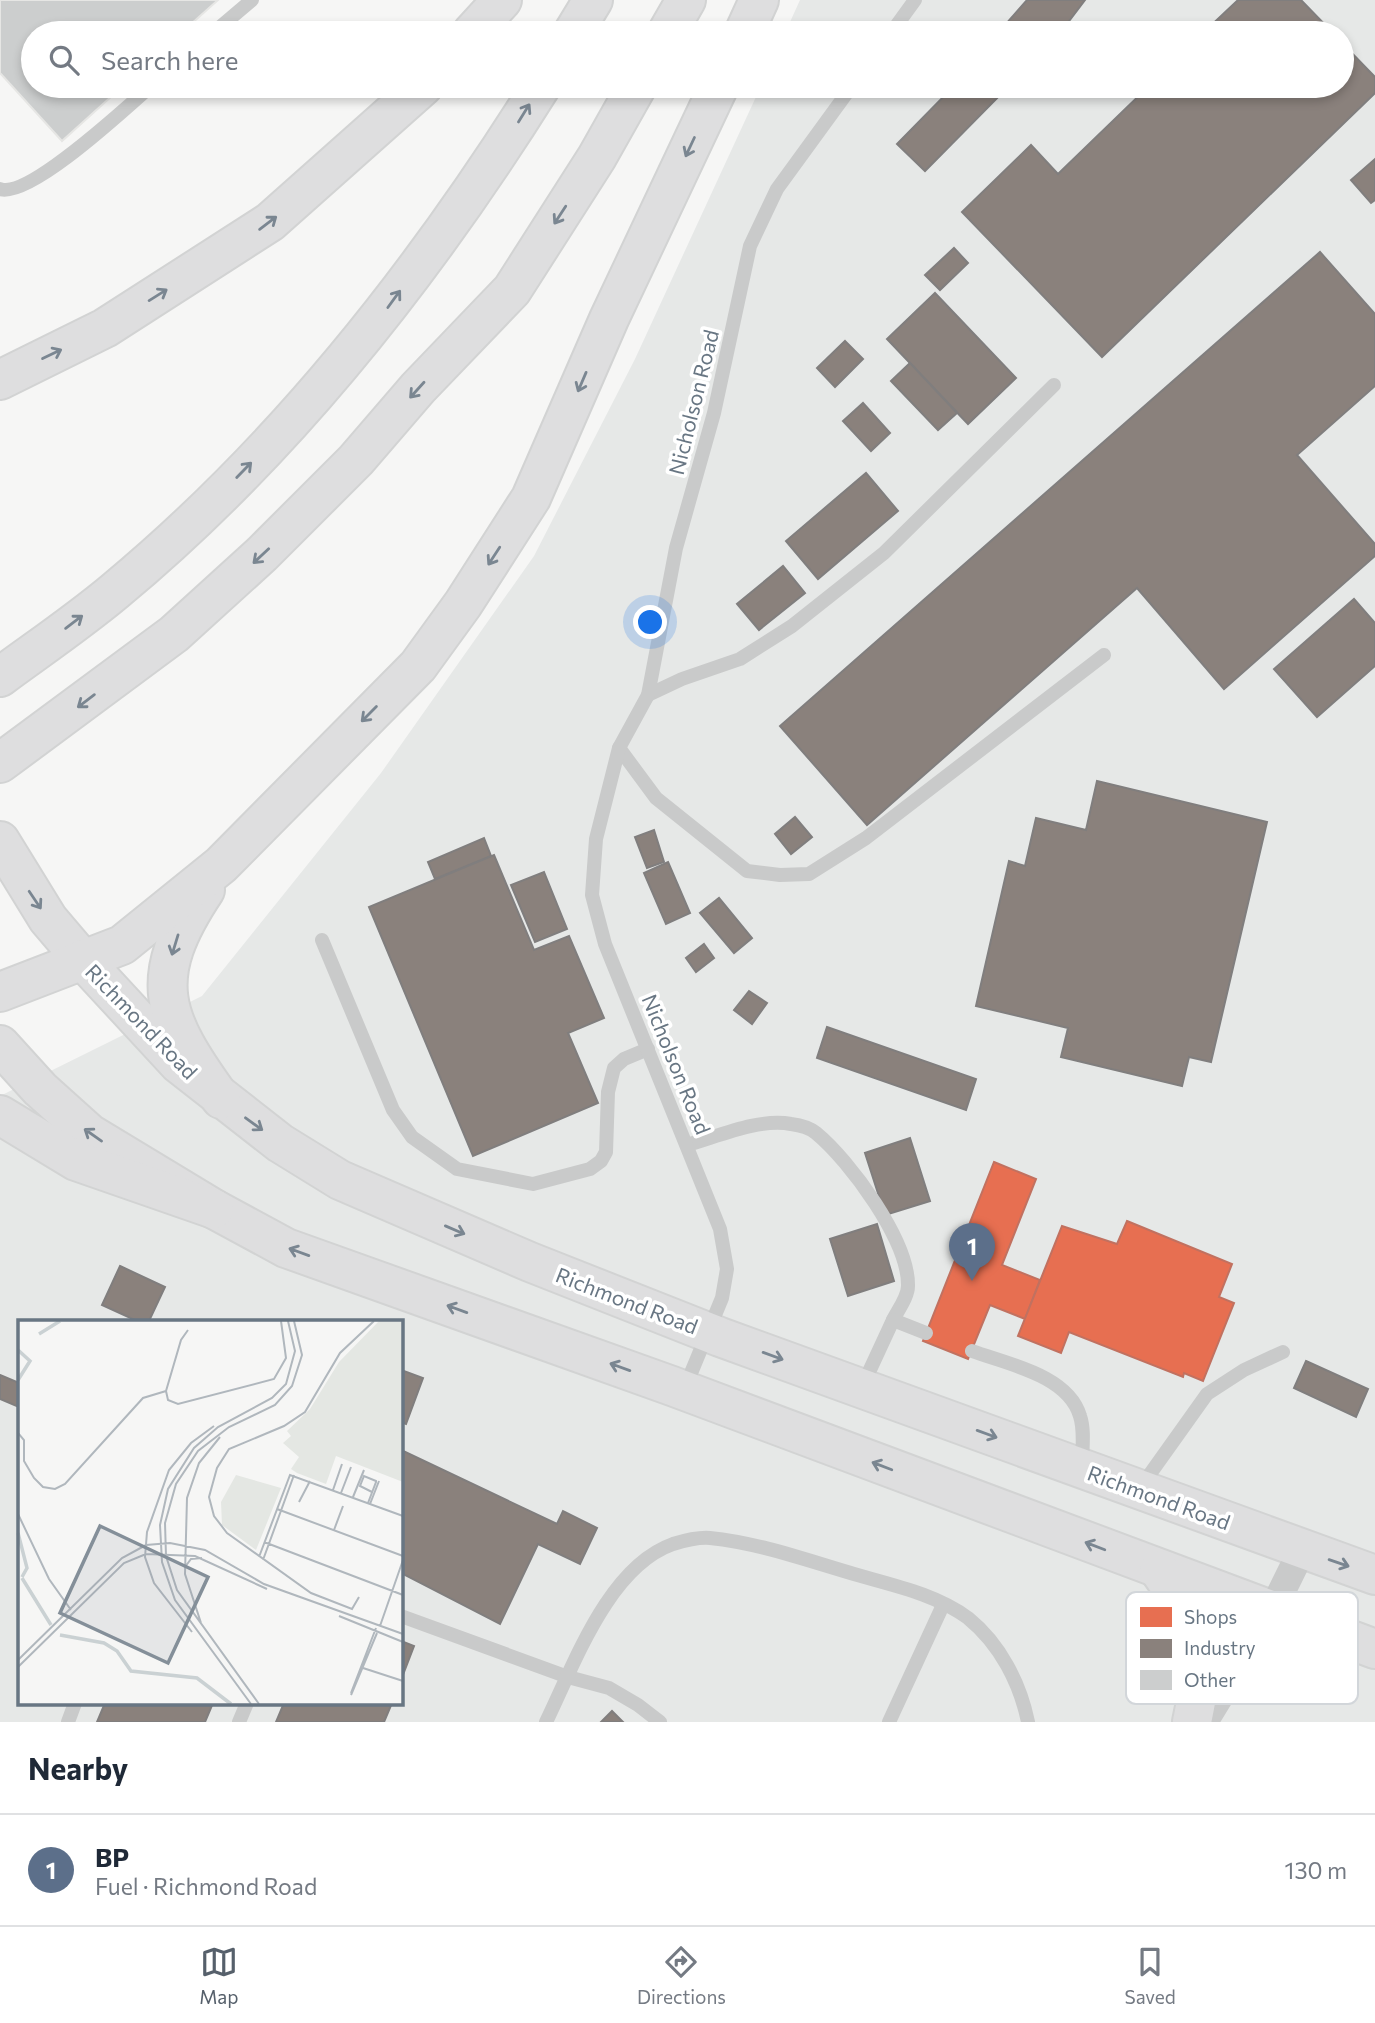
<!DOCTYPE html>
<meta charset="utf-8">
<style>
body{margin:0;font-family:Commissioner,sans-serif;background:#f6f6f7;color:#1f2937}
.you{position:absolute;left:651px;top:623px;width:24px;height:24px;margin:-18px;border:5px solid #fff;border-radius:50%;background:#1a73e8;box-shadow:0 0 0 10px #1a73e833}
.badge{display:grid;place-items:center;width:46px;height:46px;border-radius:50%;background:#56606b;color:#fff;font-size:23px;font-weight:700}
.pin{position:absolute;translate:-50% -58px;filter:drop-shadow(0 2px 4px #0008)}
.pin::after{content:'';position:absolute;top:37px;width:24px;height:21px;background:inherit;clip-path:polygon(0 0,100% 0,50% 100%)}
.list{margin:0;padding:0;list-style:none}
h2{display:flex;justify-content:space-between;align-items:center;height:91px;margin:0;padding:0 28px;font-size:30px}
h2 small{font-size:23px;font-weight:400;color:#747a83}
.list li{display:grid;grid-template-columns:46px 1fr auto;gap:21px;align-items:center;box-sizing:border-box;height:112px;padding:0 28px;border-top:2px solid #e0e1e3}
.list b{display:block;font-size:26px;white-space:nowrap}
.list p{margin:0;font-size:23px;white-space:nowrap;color:#747a83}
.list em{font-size:23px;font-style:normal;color:#747a83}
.icon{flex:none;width:38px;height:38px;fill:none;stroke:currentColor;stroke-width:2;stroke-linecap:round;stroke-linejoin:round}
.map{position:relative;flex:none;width:1375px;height:1722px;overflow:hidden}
.search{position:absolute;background:#fff;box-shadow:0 4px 10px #0003;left:21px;right:21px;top:21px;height:77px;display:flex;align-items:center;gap:18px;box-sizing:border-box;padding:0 24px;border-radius:38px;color:#747a83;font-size:26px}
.sheet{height:203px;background:#fff}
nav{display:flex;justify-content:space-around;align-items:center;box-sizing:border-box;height:98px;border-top:2px solid #e0e1e3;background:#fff;font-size:19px;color:#747a83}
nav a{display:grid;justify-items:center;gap:4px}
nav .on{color:#56606b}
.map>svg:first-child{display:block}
.built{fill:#e6e8e7;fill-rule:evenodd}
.shops{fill:#e76f51;stroke:#c17160;stroke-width:2}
.industry{fill:#8a817c;stroke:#807e7e;stroke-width:2}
.building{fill:#cccece;stroke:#e6e6e4;stroke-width:2}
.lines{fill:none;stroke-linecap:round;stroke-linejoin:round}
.primary-casing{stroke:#d2d3d3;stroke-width:42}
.trunk-casing{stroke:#d2d3d3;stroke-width:42}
.motorway-casing{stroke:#d2d3d3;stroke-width:42}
.service{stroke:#c9caca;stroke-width:14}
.minor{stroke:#c9caca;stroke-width:28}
.primary{stroke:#dededf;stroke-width:38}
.trunk{stroke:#dededf;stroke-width:38}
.motorway{stroke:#dededf;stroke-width:38}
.oneway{stroke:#7a8691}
.labels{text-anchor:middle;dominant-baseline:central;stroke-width:7;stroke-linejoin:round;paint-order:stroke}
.street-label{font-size:21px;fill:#687683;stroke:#fff}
.inset-river{fill:none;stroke:#cad1d3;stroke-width:3.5}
.inset-road{fill:none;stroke:#b0b7bd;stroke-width:2}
.view{fill:#848f99;fill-opacity:0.15;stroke:#848f99;stroke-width:3.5}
.inset-edge{fill:none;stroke:#687683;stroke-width:3.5}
.key{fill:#fff;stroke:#d2d6da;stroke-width:2}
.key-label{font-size:19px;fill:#687683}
</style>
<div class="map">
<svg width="1375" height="1722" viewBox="0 0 1375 1722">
<rect width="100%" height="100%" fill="#f6f6f5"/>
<path class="built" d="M800 0H1375V1722H0V1096L202 996 381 773 534 556 635 359 761 86H1342V33H785ZM19 1321H401V1703H19Z"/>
<g class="shops">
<path d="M994 1162 1036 1179 1002 1265 1040 1280 1025 1319 990 1305 968 1359 923 1341Z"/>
<path d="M1127 1221 1232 1264 1219 1297 1234 1303 1203 1381 1184 1373 1183 1377 1069 1332 1061 1353 1018 1336 1062 1226 1117 1244Z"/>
</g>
<g class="industry">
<path d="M1027 0H1085L1060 33H998Z"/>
<path d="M1238 0H1301L1333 33H1203Z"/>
<path d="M1342 43 1375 77V93L1102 357 962 212 1031 145 1058 174 1149 86H1342Z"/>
<path d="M954 86H1009L925 171 897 144Z"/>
<path d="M1375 159V200L1371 203 1351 180Z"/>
<path d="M954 248 968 263 940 290 925 275Z"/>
<path d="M1320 252 1375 314V386L1297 455 1375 544V556L1224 689 1137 588 867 825 780 726Z"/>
<path d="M935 293 1016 378 968 424 887 339Z"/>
<path d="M845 341 863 359 835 387 817 368Z"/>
<path d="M910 363 957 413 938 430 891 381Z"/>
<path d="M863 403 890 433 871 451 843 421Z"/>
<path d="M866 473 898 511 818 579 786 541Z"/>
<path d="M783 566 805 593 759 630 737 604Z"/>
<path d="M1354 599 1375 623V666L1317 717 1274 669Z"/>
<path d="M1097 781 1267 822 1211 1062 1189 1057 1182 1086 1061 1057 1068 1028 976 1006 1009 861 1025 866 1036 818 1086 830Z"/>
<path d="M795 817 812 837 791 854 775 834Z"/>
<path d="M654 830 664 862 647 868 635 837Z"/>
<path d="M484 838 491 856 435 879 428 862Z"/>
<path d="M494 855 534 950 569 936 604 1018 568 1033 598 1103 473 1156 369 907Z"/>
<path d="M668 862 690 913 666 924 644 873Z"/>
<path d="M544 872 567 929 535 942 511 885Z"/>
<path d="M719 898 752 938 734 953 700 913Z"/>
<path d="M704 944 714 958 696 972 686 958Z"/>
<path d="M749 991 767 1003 752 1024 734 1010Z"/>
<path d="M827 1027 976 1079 966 1110 817 1058Z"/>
<path d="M910 1138 930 1201 885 1215 865 1153Z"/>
<path d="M877 1224 894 1281 848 1296 830 1239Z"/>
<path d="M120 1266 165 1287 149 1321H137L102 1305Z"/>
<path d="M1306 1361 1368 1389 1356 1417 1294 1388Z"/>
<path d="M401 1370 423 1378 406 1424 401 1422Z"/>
<path d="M0 1375 19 1383V1407L0 1399Z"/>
<path d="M401 1450 557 1524 563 1511 597 1528 580 1564 538 1544 500 1624 401 1573Z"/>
<path d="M401 1641 414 1646 401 1680Z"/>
<path d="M105 1703H213L205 1722H97Z"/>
<path d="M284 1703H392L384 1722H276Z"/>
<path d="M612 1711 623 1722H601Z"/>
</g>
<path class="building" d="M0 0H218L181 33H33V86H123L62 141 0 73Z"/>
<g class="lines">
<g class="primary-casing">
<path id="primary" d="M0 841 48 919 82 959"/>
</g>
<g class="trunk-casing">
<g id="trunk">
<path d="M82 959 179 1064 280 1143 340 1180 530 1262 720 1337 1375 1575"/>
<path d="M0 1045 40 1089 90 1134 214 1209 286 1248 672 1386 1375 1649"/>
<path d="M1159 1570C1202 1632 1208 1647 1192 1722"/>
</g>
</g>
<g class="motorway-casing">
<g id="motorway">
<path d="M472 33 502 0"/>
<path d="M573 33 593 0"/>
<path d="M667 33 686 0"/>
<path d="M744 33 759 0"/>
<path d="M0 380 105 328 270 222 423 86"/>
<path d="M0 677C38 649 78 622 115 591 285 450 424 273 541 86"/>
<path d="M0 763 174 634 262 554 356 460 418 388 512 290 597 157 637 86"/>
<path d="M205 890C145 980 162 1017 221 1099"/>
<path d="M0 992 122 945 221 865 418 666 463 604 531 498 609 319 719 86"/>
<path d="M0 1115 76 1161 214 1209"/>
</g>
</g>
<g class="service">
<path d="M213 33 252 0"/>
<path d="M891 33 915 0"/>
<path d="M0 189C29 199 127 107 151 86"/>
<path d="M648 695 682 679 740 659 792 626 884 553 1054 385"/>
<path d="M619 748 656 798 747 871 780 875 809 874 866 838 1104 655"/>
<path d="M322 940 393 1110 412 1137 457 1169 533 1184 590 1169 601 1161 606 1152 608 1092 614 1068 624 1059 648 1049"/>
<path d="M687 1145C719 1136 759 1118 791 1124 799 1125 810 1128 816 1133 850 1161 909 1241 908 1286 908 1297 898 1310 893 1320"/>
<path d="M972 1351C1007 1364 1068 1375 1080 1416 1085 1431 1082 1449 1082 1465"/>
<path d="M862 1387 893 1320 926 1333"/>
<path d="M684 1390 722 1298 727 1269 720 1229 605 944 592 895 596 839 619 748 648 695 676 548 714 413 750 246 777 189 852 86"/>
<path d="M1140 1488 1207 1394 1244 1370 1283 1352"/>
<path d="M401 1616 568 1677 609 1688 638 1705 660 1722"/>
<path d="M68 1722 75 1703"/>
<path d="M239 1722 247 1703"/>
<path d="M546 1722C574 1665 608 1567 673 1544 683 1541 699 1537 710 1538 759 1543 806 1560 854 1574 892 1585 936 1594 968 1618 1000 1644 1020 1683 1028 1722"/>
<path d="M889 1722 943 1605"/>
</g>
<path class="minor" d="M1204 1722 1272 1611 1302 1550"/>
<use href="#primary" class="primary"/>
<use href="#trunk" class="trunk"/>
<use href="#motorway" class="motorway"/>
</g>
<defs><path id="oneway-shaft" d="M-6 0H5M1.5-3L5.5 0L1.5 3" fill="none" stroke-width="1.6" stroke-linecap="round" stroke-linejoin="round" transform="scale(1.75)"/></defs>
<g class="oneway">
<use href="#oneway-shaft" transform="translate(524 113) rotate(-58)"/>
<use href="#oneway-shaft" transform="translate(690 147) rotate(115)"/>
<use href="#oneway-shaft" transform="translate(560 215) rotate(123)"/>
<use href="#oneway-shaft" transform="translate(268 223) rotate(-37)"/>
<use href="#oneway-shaft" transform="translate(158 295) rotate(-32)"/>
<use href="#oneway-shaft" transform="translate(394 299) rotate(-54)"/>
<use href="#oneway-shaft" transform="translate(52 354) rotate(-26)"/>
<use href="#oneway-shaft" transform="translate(582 382) rotate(113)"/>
<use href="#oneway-shaft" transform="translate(417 390) rotate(132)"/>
<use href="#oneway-shaft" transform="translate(244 470) rotate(-46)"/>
<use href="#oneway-shaft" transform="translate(261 556) rotate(137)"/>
<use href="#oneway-shaft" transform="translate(494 556) rotate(123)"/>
<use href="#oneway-shaft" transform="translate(74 622) rotate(-37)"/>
<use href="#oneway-shaft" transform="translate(86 701) rotate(143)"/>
<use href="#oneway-shaft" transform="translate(369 714) rotate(135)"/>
<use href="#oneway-shaft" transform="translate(35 900) rotate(56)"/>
<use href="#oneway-shaft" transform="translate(175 945) rotate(107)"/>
<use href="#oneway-shaft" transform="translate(254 1124) rotate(36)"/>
<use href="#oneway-shaft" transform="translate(93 1135) rotate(-145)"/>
<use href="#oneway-shaft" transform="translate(455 1230) rotate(23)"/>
<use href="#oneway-shaft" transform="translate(299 1252) rotate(-160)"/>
<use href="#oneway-shaft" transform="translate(457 1309) rotate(-160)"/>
<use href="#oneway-shaft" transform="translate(773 1356) rotate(20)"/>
<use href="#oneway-shaft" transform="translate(620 1367) rotate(-160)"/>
<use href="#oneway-shaft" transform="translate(987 1434) rotate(20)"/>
<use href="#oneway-shaft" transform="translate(882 1466) rotate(-159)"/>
<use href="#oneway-shaft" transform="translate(1095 1546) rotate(-159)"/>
<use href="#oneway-shaft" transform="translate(1339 1563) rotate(19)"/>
</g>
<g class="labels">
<g class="street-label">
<text transform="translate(693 402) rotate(-76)">Nicholson Road</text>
<text transform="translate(142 1021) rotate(46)">Richmond Road</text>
<text transform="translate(677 1064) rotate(68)">Nicholson Road</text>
<text transform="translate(627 1300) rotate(21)">Richmond Road</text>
<text transform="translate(1159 1497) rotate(20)">Richmond Road</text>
</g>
</g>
<g transform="translate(18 1320)">
<rect width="385" height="385" fill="#f6f6f5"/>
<path d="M361 1H385V162L318 136 308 164 279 153 273 149 281 137 265 123 273 116 269 111 292 89 321 42ZM218 155 263 168 238 230 204 205 203 182Z" fill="#e4e7e3"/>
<path class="inset-river" d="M21 14 42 1M0 30 12 41 0 60M0 213 9 248 4 257M4 258 33 305M42 315 86 323 99 331 113 351 179 358 213 384"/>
<path class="inset-road" d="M170 10 163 20 148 71 150 80 160 84 256 59 268 38 263 1M0 113 6 120V141L16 158 25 167 37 169 47 164 125 78 148 71M315 170 324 144M323 173 333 147M335 177 346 150M281 182 292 161M350 183 358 162V161L346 156 342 166 354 172M352 184 361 161M259 189 385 236M0 194 31 259 53 290M316 210 325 186M246 222 385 275M128 225 152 223 187 230 246 264 385 314M128 234 177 236 249 269M241 237 272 155 385 196M245 240 276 155M167 247 173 239 184 238M341 277 334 289 293 273 209 213 196 196 191 177 199 148 211 129 266 106 287 92 322 33 356 1M321 296 385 322M183 303 167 254 169 178 181 143 202 117M362 306 385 240M174 312 136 263 127 237 129 212 151 150 173 123 196 106M0 340 104 238 128 225M0 347 106 243 128 234M345 348 385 361M333 373 358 308M333 375 359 313M233 384 157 280 144 242 142 205 150 169 176 128 200 107 254 78 268 64 277 31 270 1M241 384 159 270 148 236 147 203 158 164 180 131 211 107 257 85 274 66 284 35 276 1"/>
<path class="view" d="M82 206 190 257 150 343 42 293Z"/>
<rect width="385" height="385" class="inset-edge"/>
</g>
<rect x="1126" y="1592" width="232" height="112" rx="10" class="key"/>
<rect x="1140" y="1607" width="32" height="20" fill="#e76f51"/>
<rect x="1140" y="1639" width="32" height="19" fill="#8a817c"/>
<rect x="1140" y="1670" width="32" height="20" fill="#cccece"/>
<g class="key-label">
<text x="1184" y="1624">Shops</text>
<text x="1184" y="1655">Industry</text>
<text x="1184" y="1687">Other</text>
</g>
</svg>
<div class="you"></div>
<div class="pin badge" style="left:972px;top:1281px;background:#5c6f8a">1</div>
<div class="search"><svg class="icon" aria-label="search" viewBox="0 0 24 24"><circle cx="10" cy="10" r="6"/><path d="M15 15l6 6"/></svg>Search here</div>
</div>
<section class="sheet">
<h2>Nearby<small></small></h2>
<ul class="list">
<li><span class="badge" style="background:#5c6f8a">1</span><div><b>BP</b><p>Fuel · Richmond Road</p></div><em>130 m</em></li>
</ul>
</section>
<nav>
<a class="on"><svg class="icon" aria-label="map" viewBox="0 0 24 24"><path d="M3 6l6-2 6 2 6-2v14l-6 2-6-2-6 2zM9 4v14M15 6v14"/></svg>Map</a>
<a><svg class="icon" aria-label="directions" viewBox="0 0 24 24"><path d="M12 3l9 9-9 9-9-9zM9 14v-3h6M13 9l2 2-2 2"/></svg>Directions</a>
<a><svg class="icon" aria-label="saved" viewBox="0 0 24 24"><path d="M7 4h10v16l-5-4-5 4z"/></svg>Saved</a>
</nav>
